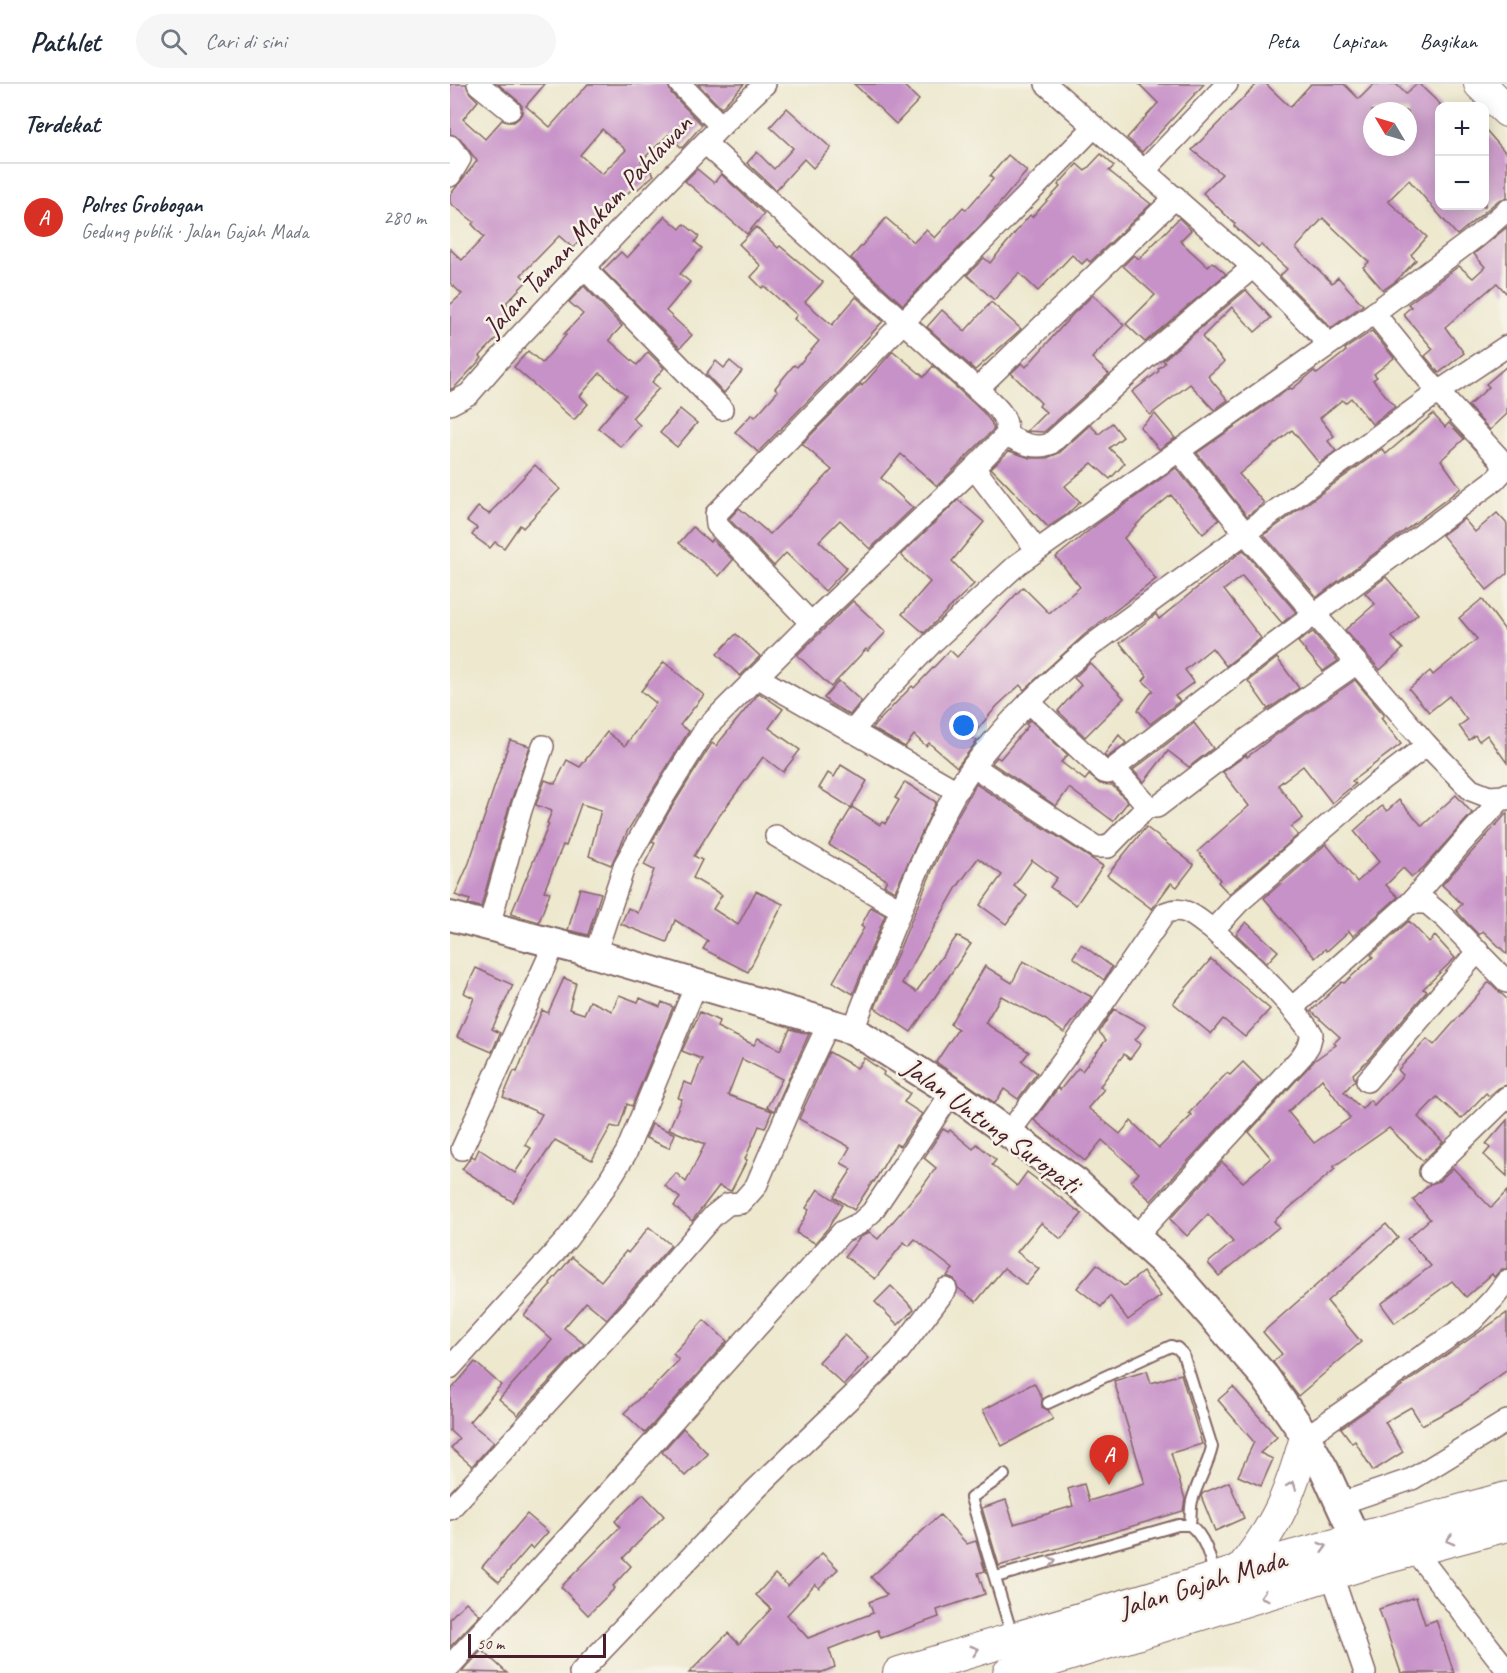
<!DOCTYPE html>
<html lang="id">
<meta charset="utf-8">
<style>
body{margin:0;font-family:Caveat,sans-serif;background:#f6f6f7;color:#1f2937}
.controls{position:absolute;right:18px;top:18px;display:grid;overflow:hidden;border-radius:12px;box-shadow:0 3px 15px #0003}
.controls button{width:54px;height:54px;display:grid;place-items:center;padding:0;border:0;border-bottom:2px solid #e0e1e3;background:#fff;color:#1f2937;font:30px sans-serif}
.compass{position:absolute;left:913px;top:18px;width:54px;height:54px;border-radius:50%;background:#fff;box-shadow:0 3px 15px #0003;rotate:308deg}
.scale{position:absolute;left:18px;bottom:15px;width:138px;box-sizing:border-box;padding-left:6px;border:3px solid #4a1f2b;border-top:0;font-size:16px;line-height:21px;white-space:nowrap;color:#4a1f2b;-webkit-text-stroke:4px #f7f3e8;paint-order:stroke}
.you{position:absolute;left:514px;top:642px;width:21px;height:21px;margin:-15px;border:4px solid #fff;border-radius:50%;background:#1a73e8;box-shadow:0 0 0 9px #1a73e833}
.badge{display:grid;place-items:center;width:39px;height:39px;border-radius:50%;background:#d93025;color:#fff;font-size:20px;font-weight:700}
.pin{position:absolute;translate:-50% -50px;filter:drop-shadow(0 2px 3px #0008)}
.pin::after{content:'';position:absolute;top:32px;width:21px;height:18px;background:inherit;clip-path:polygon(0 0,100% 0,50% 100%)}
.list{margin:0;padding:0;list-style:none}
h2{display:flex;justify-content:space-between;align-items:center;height:78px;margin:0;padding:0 24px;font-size:26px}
h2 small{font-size:20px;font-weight:400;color:#747a83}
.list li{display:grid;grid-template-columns:39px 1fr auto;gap:18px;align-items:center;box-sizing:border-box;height:108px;padding:0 24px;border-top:2px solid #e0e1e3}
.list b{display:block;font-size:22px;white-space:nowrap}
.list p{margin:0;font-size:20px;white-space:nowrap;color:#747a83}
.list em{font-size:20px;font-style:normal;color:#747a83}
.icon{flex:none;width:33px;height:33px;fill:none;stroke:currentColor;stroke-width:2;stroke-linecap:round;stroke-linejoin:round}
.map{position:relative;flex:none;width:1057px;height:1589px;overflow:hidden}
header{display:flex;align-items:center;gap:36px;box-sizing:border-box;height:84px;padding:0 30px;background:#fff;border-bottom:2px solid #e0e1e3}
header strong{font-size:28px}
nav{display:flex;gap:33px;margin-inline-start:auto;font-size:21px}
.search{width:420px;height:54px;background:#f6f6f7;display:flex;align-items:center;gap:15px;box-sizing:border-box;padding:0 21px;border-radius:33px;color:#747a83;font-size:22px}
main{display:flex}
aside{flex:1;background:#fff}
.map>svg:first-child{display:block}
.building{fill:#c792c8;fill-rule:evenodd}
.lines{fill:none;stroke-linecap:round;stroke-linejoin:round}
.service-casing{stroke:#836564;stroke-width:14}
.minor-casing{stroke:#836564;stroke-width:24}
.secondary-casing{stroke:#836564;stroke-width:32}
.primary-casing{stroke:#836564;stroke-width:34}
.service{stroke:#fff;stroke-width:10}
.minor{stroke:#fff;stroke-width:21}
.secondary{stroke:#fff;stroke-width:28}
.primary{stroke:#fff;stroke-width:32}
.oneway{stroke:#ae9aa0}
.labels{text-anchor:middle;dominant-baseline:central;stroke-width:5;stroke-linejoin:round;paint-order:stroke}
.street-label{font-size:28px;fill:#4a1f2b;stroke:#f7f3e8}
</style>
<header>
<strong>Pathlet</strong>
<div class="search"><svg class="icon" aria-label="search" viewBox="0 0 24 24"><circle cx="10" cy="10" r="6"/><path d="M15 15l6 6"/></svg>Cari di sini</div>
<nav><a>Peta</a><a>Lapisan</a><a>Bagikan</a></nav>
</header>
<main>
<aside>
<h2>Terdekat<small></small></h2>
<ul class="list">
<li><span class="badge">A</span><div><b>Polres Grobogan</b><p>Gedung publik · Jalan Gajah Mada</p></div><em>280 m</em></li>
</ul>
</aside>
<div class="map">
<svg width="1057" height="1589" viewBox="0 0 1057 1589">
<rect width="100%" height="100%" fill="#f7f3e8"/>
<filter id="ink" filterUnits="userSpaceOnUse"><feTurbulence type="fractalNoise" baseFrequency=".0167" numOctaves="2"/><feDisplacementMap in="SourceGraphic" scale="12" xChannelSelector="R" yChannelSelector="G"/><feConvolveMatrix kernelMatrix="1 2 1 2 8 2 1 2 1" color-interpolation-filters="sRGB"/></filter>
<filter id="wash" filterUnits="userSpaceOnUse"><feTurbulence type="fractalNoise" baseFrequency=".008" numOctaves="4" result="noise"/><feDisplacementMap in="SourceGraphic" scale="24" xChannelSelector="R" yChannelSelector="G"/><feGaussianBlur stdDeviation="1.35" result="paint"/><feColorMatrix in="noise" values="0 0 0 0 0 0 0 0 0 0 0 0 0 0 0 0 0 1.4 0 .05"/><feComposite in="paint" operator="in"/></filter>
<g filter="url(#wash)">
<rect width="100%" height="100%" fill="#ede8ce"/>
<g id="blocks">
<g class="building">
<path d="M0 0H16L20 9 28 17 13 35 35 55 52 36 57 38H64L69 34 72 29V22L68 17 48 0H95L76 22 100 43 138 0H218L221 9 252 41 232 64 218 51 191 77 204 91 188 105 185 102 158 129 156 127 123 164 109 152 71 191 77 197 56 219 66 227 46 251 48 253 30 272 32 274 5 303 0 306V221L12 210 0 199V165L12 176 34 153 22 140 24 138 0 119V111L27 77 10 54 0 50ZM152 45 176 66 152 90 130 71Z"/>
<path d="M248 0H294L271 24Z"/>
<path d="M404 0H452L469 16 446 40Z"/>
<path d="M689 0H754L692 68 677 54 708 19Z"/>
<path d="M807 0H816L840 23 861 0H894L909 15 924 0H946L956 10 966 0H969L990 20V122H1035V45L1057 70V114L1049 116 1007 151 959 96 938 117 977 153 961 171 966 176 946 197 933 206 913 183 919 178 873 134 846 164 882 199 888 193 913 221 881 244 830 192 837 185 811 161 808 163 784 142 785 140 753 109 772 90 742 66ZM922 27H958V63H922Z"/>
<path d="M337 24 381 64 363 84 354 75 326 106 297 79 307 68 324 85 343 64 320 43Z"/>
<path d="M651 70 664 82 659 87 701 120 640 178 637 175 632 180 622 171 588 207 569 189 544 216 517 191 534 174 540 179 580 131 582 133 610 103 608 101 627 80 635 87Z"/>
<path d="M558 71 577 87 532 140 453 221 401 174 436 134 464 158 476 146 485 154 513 123 516 126 543 95 540 92Z"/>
<path d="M247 85 264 99 271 90 314 130 297 150 235 97Z"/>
<path d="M215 132 230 145 234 140 249 152 245 158 252 164 230 190 240 198 216 227 242 251 230 264 153 186 171 168 177 174Z"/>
<path d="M729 134 741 146 730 157 758 183 762 178 776 190 695 258 676 240 705 211 673 182 684 171 689 175Z"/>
<path d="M306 143 328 164 330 162 373 198 355 218 382 241 406 213 433 237 391 283 308 368 285 348 302 330 305 333 328 307 325 304 344 281 347 283 369 257 344 235 347 231 314 202 312 204 301 193 311 182 289 160Z"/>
<path d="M1057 143V210L1047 199 995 243 1014 269 989 289 975 272 983 265 953 230 961 223 958 220 1009 182 1023 194 1035 183 1024 170Z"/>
<path d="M134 202 172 242 159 256 187 281 198 268 214 284 202 298 209 304 182 334 190 341 171 363 148 344 176 311 150 289 130 312 138 320 124 336 64 283 78 267 92 279 116 251 114 250 133 230 119 218Z"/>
<path d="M796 206 821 234 805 248 782 223 752 253 774 278 758 292 778 316 764 326 740 300 700 331 682 308 709 287 708 285 715 279 713 276Z"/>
<path d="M643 211 674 241 642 274 659 290 594 348 577 347 596 328 589 322 591 319 561 289 572 279 576 283 623 230Z"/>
<path d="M541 218 571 245 525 286 477 243 492 226 515 247Z"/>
<path d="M922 247 944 274 924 290 927 293 923 296 945 323 922 340 901 314 895 319 892 316 870 334 884 352 878 357 886 367 869 379 842 346 789 390 814 419 797 432 747 369 840 304 842 305 864 287 867 290 896 267 895 265Z"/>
<path d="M443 267 474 293 483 282 534 329 541 338 544 345 487 402 451 370 431 394 463 424 420 465 390 436 369 457 397 484 375 507 336 469 324 482 279 435 289 424 320 450 341 429 382 386 352 360 411 300 412 302Z"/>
<path d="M266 277 274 284 280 277 292 287 274 309 256 290Z"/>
<path d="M1057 282V330L1040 346 1018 322 1039 303 1036 300Z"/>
<path d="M230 325 247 339 227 363 210 349Z"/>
<path d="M705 330 725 354 709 365 690 343Z"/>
<path d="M983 330 995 343 999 339 1014 355 991 376 1011 404 867 513 814 451 932 365 936 370Z"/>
<path d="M662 339 673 353 659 364 675 379 660 395 642 379 615 402 630 418 616 431 598 443 541 384 559 367 580 374H597L609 369 640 341 649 350Z"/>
<path d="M85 381 110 405 73 444 70 441 54 464 45 458 40 464 22 451 27 444 17 437 28 423 39 430Z"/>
<path d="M726 384 769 436 753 450 721 411 692 435 674 454 706 495 634 551 574 606 570 601 547 622 521 653 527 657 507 683 479 659 476 662 464 651 455 663 422 644 462 602 464 604 500 566 507 573 573 503 599 529 630 503 606 473 647 440Z"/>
<path d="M508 416 534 438 502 477 524 500 474 549 452 530 480 498 451 471Z"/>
<path d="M1047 429 1057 440V490L1037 506 992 451 1014 435 1025 448Z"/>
<path d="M243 443 260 458 262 455 283 476 269 492 229 459Z"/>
<path d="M793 466 846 528 832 539 792 492 774 506 811 554 776 582 762 564 735 586 744 598 725 612 730 617 700 640 688 626 703 606 693 597 697 592 670 559 706 530 709 535Z"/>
<path d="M936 493 968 530 942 553 953 565 930 586 895 546 925 520 915 509Z"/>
<path d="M1032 515 1057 549V679L1037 651 1029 657 1025 651 1019 656 1009 642 1017 636 999 612 979 628 959 605 980 587 983 591 1027 555 1009 534Z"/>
<path d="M403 517 436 548 418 567 416 565 381 603 347 571Z"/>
<path d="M863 548 888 577 873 587 848 558Z"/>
<path d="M286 550 310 572 290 592 267 570Z"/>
<path d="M827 574 849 604 815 627 818 625 798 597Z"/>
<path d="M214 578 254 611 230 641 239 647 178 746 161 781 139 772 151 726 131 720 116 762 113 761 94 807 100 808 89 838 61 830 99 740 97 739 102 727 86 721 95 696 105 700 117 676 130 683 157 648 175 662 206 619 191 607Z"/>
<path d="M640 579 674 614 635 653 608 627 631 601 624 594Z"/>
<path d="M905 596 934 631 931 634 951 660 902 697 905 700 882 719 853 682 828 701 853 734 841 743 848 751 779 810 768 798 770 796 748 767 799 722 773 688 796 671 797 673 823 653Z"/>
<path d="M389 597 411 617 400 631 381 620 374 614Z"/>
<path d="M309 609 333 625 319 644 350 666 333 688 313 673 267 735 244 772 252 776 243 794 272 811 263 825 288 841 306 807 333 820 298 888 253 865 258 857 225 836 217 858 171 840 178 824 188 829 204 786 194 781 205 759 202 758 220 726 262 659 266 662Z"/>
<path d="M580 636 618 671 611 678 635 696 639 691 650 700 662 701 678 718 663 737 619 704 606 722 542 679 547 673 550 675 578 642 576 640Z"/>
<path d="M744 639 763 664 739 683 718 667 694 698 683 686Z"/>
<path d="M669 651 676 659 657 674 654 671Z"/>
<path d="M60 656 80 662 59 723 31 823 18 820 20 816 5 811 19 779Z"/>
<path d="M391 681 417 697 401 724 369 704 378 689 384 693Z"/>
<path d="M455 698 486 718 445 807 434 801 437 796 379 761 402 723 430 741 432 738 435 740 449 716 445 714Z"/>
<path d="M526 700 653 782 626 821 600 803 607 794 582 776 564 802 577 812 556 840 530 821 552 791 528 774 507 803 452 899 466 908 507 852 521 860 461 948 425 924 484 782 507 733Z"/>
<path d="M1006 711 1022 729 974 783 962 793 953 784 936 801 948 813 903 852 899 847 877 867 875 865 865 874 814 814 876 760 907 798 929 778 904 747 932 722 937 727 949 716 972 742Z"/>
<path d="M1057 729V870L1033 847 1029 851 1019 841 1006 826 1012 820 992 801Z"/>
<path d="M696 743 744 781 727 803 721 799 702 825 657 791Z"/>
<path d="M130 804 151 809 138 851 118 846Z"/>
<path d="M421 823 435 831 403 910 383 898 414 844 411 842Z"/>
<path d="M959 837 979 858 985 852 1005 874 973 905 977 907 917 977 903 990 905 996 894 1008 912 1025 920 1016 924 1021 953 991 948 986 977 955 984 961 1039 898 1057 915V1001L1049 1004 1039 1012 1036 1009 1011 1035 987 1013 968 1033 993 1058 973 1077 939 1044 883 1083 885 1085 824 1137 829 1143 769 1192 758 1179 783 1158 758 1130 737 1152 720 1135 772 1078 793 1098 821 1074 799 1048 865 976 886 961 884 959 890 953 861 927 892 898 894 899 923 873 921 871ZM872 995 900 1034 864 1059 838 1028Z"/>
<path d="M796 838 828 867 817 879 786 850Z"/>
<path d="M631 860 662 883 654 896 623 873Z"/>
<path d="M761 875 820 925 795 953 773 935 761 950 723 919Z"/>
<path d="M573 877 642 913 614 949 596 936 551 912 535 939 579 968 572 977 587 989 568 1015 554 1005 545 1019 486 978 508 945 500 940 535 882 562 899Z"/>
<path d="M26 884 63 901 42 945 50 949 42 968 7 953 24 914 14 909Z"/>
<path d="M114 894 126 899 119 925 134 930 140 917 162 927 169 911 188 918 190 914 210 923 212 918 223 923 182 1022 177 1020 169 1044 161 1042 142 1076 105 1056 63 1118 12 1085 22 1072 25 1074 29 1065 65 1089 81 1064 75 1061 92 1030 53 1013 64 987 67 988 92 926 98 929Z"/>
<path d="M664 925 696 942 685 956 691 960 680 975 674 970 650 1002 654 1005 638 1024 670 1050 681 1037 709 1064 742 1031 739 1029 777 989 780 991 793 978 812 997 701 1117 681 1097 689 1089 652 1056 635 1077 584 1036 608 1004 610 1006 628 984 632 987 656 956 649 948Z"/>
<path d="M250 928 269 937 267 943 304 961 308 954 330 966 340 945 359 950 324 1027 317 1023 332 995 292 975 278 1011 322 1027 315 1044 309 1042 295 1075 297 1076 281 1107 269 1102 242 1137 224 1122 230 1114 215 1102 226 1089 236 1098 255 1060 219 1045 232 1015 228 1014 234 998 242 1001 252 975 232 967Z"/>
<path d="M379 968 407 984 414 974 434 988 433 991 460 1009 454 1018 472 1030 450 1062 446 1060 424 1098 423 1097 404 1126 384 1113 402 1085 391 1079 400 1063 349 1035Z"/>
<path d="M1057 1036V1092L1034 1071 1040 1064 1036 1060Z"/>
<path d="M202 1040 225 1050 219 1064 196 1054Z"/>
<path d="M493 1045 498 1048 500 1046 523 1065 527 1060 546 1076 542 1081 567 1102 577 1088 632 1130 611 1155 591 1139 567 1168 589 1185 576 1201 554 1184 526 1218 508 1204 504 1195 497 1192 503 1185 465 1155 459 1162 454 1158 425 1195 395 1172 409 1154 419 1148 428 1155 470 1106 486 1084 474 1074Z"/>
<path d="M1003 1084 1041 1124 1057 1107V1185H1052L1044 1193 1042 1190 1016 1213 1002 1197 945 1239 931 1220 981 1182 957 1155 980 1135 963 1116 980 1100 989 1097Z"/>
<path d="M368 1105 392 1121 378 1144 365 1159 346 1149 359 1126 356 1124Z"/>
<path d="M936 1140 948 1154 877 1217 911 1258 848 1312 823 1278 832 1270 813 1248Z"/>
<path d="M199 1143 221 1161 157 1235 136 1218 114 1244 134 1260 68 1331 49 1315 102 1256 74 1231 101 1201 100 1199 122 1173 151 1197 176 1167 178 1169Z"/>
<path d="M647 1180 674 1202 693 1188 711 1212 678 1236 660 1212 651 1223 627 1204Z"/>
<path d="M441 1202 464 1225 448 1241 425 1218Z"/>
<path d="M1057 1229V1286L1011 1320 972 1341 961 1323 935 1338 953 1368 923 1387 905 1357 902 1359 891 1344Z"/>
<path d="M254 1236 277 1257 195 1349 174 1329 198 1306 199 1307 229 1276 223 1270Z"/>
<path d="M394 1251 419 1274 394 1301 369 1278Z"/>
<path d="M25 1278 51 1301 19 1338 44 1358 22 1382 1 1364 9 1355 0 1347V1307Z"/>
<path d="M697 1287 701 1299 731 1290 752 1360 721 1369 735 1415 733 1427 549 1482 532 1424 556 1416 564 1440 623 1422 618 1405 634 1400 639 1417 695 1400 664 1297Z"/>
<path d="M584 1299 592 1314V1323L598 1326 603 1335 552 1362 533 1326Z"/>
<path d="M783 1303 827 1353 810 1369 823 1375 811 1402 788 1392 804 1358 768 1316Z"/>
<path d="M233 1344 258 1370 235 1392 212 1368Z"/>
<path d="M779 1398 794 1434 765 1447 751 1412 753 1409Z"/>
<path d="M193 1410 214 1432 173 1474 181 1482 163 1502 165 1504 138 1531 111 1503 170 1443 165 1437Z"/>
<path d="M77 1430 98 1448 83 1465 80 1462 49 1498 32 1483Z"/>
<path d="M490 1431 517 1460 526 1457 535 1487 528 1489 535 1510 487 1526 489 1533 431 1554 428 1546 379 1565 385 1583 370 1589H239L278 1549 289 1560 321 1525 306 1511 325 1490 338 1502 372 1469 388 1485 369 1504 365 1500 337 1531 358 1554 423 1529 419 1518 437 1511 421 1493Z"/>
<path d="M966 1513 975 1540 986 1536 1004 1589H951L929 1525Z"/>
<path d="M16 1518 30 1531 0 1563V1534Z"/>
<path d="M32 1566 57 1589 12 1588Z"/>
</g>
</g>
</g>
<g filter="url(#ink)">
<use href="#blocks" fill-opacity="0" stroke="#836564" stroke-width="1.5"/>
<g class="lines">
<g class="service-casing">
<g id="service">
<path d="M598 1319 721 1262 727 1264 733 1270 762 1363C758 1382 747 1398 742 1417 740 1425 741 1433 740 1441"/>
<path d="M554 1391 521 1414 562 1551"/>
<path d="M546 1493 728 1441H740C756 1454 760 1474 765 1493"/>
</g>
</g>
<g class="minor-casing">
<g id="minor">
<path d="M28 0 60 26"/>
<path d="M230 0 271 42"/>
<path d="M596 0 803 183 879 260"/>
<path d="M0 62 10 75 0 92"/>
<path d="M695 86 777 0"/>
<path d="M134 184 272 325"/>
<path d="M527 305 726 113"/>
<path d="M0 320 19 310 68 254 166 150 271 42 315 0"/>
<path d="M556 351C570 358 584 366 600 360L696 274 803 183"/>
<path d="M729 367 796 450 977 661 1021 706 1039 713 1054 712 1057 710"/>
<path d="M524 384 587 466"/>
<path d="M361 539 267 441 266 430 644 43"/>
<path d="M307 593 507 707"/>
<path d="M579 618 654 688 658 689 818 565 1045 396 1054 386 1049 374 988 308 924 229"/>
<path d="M402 648 437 606 484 557 568 480 924 229 1027 152 1057 126"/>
<path d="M523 682 646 763H658L698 722"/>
<path d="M665 685 698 722 707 723 783 665 907 579"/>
<path d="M326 752 450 825"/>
<path d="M960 819 1010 761 1054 712 1057 715"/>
<path d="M39 842 71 726 93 662"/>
<path d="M145 870 175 780 209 720 256 644 361 539 524 384 556 351C561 331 540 318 527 305L255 59"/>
<path d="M843 923 960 819H977L995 834 1057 898"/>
<path d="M403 946C425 889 447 832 472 777 487 744 502 710 524 681 558 636 599 597 642 561L988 308 1057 262"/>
<path d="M917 997 1028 867"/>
<path d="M558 1050 625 960 715 829C735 820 747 835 763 846L788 819 927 699 977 661"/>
<path d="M12 1065 105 859"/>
<path d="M980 1088 1057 1013"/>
<path d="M685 1154 852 972 859 961 862 950C834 910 798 879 763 846"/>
<path d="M0 1284 117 1155 155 1103 176 1069 246 901"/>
<path d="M856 1353 1022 1237 1043 1215 1057 1197"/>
<path d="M889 1420 962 1395 1057 1337"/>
<path d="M0 1425 181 1227 263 1132 278 1120 291 1119 306 1102 348 1004 380 937"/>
<path d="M958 1455 964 1466 1057 1586"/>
<path d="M882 1491 915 1589"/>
<path d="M0 1582 116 1456 392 1148 410 1139 422 1128 502 1008"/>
<path d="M130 1589 304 1407 449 1267 496 1205"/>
</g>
</g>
<g class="secondary-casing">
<path id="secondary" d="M0 832 145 870 403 946 502 1008 627 1099 721 1185 815 1293 856 1353 874 1385 900 1442 911 1477"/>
</g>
<g class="primary-casing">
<g id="primary">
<path d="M1030 0 1057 27"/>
<path d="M790 1487C828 1440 840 1410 856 1353"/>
<path d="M449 1589 790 1487 1057 1414"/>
<path d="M559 1589 930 1475 1057 1441"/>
</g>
</g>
<use href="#service" class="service"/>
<use href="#minor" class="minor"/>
<use href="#secondary" class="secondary"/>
<use href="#primary" class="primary"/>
</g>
<defs><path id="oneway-chevron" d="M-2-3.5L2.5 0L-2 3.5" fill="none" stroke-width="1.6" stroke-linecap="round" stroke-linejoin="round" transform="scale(1.5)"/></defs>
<g class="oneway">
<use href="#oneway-chevron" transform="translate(842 1401) rotate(-69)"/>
<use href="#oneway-chevron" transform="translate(1000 1456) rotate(165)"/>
<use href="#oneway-chevron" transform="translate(873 1463) rotate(-16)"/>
<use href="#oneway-chevron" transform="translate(602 1477) rotate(-16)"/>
<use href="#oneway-chevron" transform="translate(814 1512) rotate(163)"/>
<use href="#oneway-chevron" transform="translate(525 1566) rotate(-17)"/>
</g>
</g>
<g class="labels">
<g class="street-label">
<text transform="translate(137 141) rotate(-47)">Jalan Taman Makam Pahlawan</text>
<text transform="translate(542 1041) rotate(36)">Jalan Untung Suropati</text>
<text transform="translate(752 1499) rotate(-17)">Jalan Gajah Mada</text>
</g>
</g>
</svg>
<div class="controls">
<button>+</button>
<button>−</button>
</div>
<svg class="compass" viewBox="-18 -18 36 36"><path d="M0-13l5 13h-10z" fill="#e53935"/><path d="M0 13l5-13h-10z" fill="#747a83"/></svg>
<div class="scale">50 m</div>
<div class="you"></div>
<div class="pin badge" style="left:659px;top:1401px">A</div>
</div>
</main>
